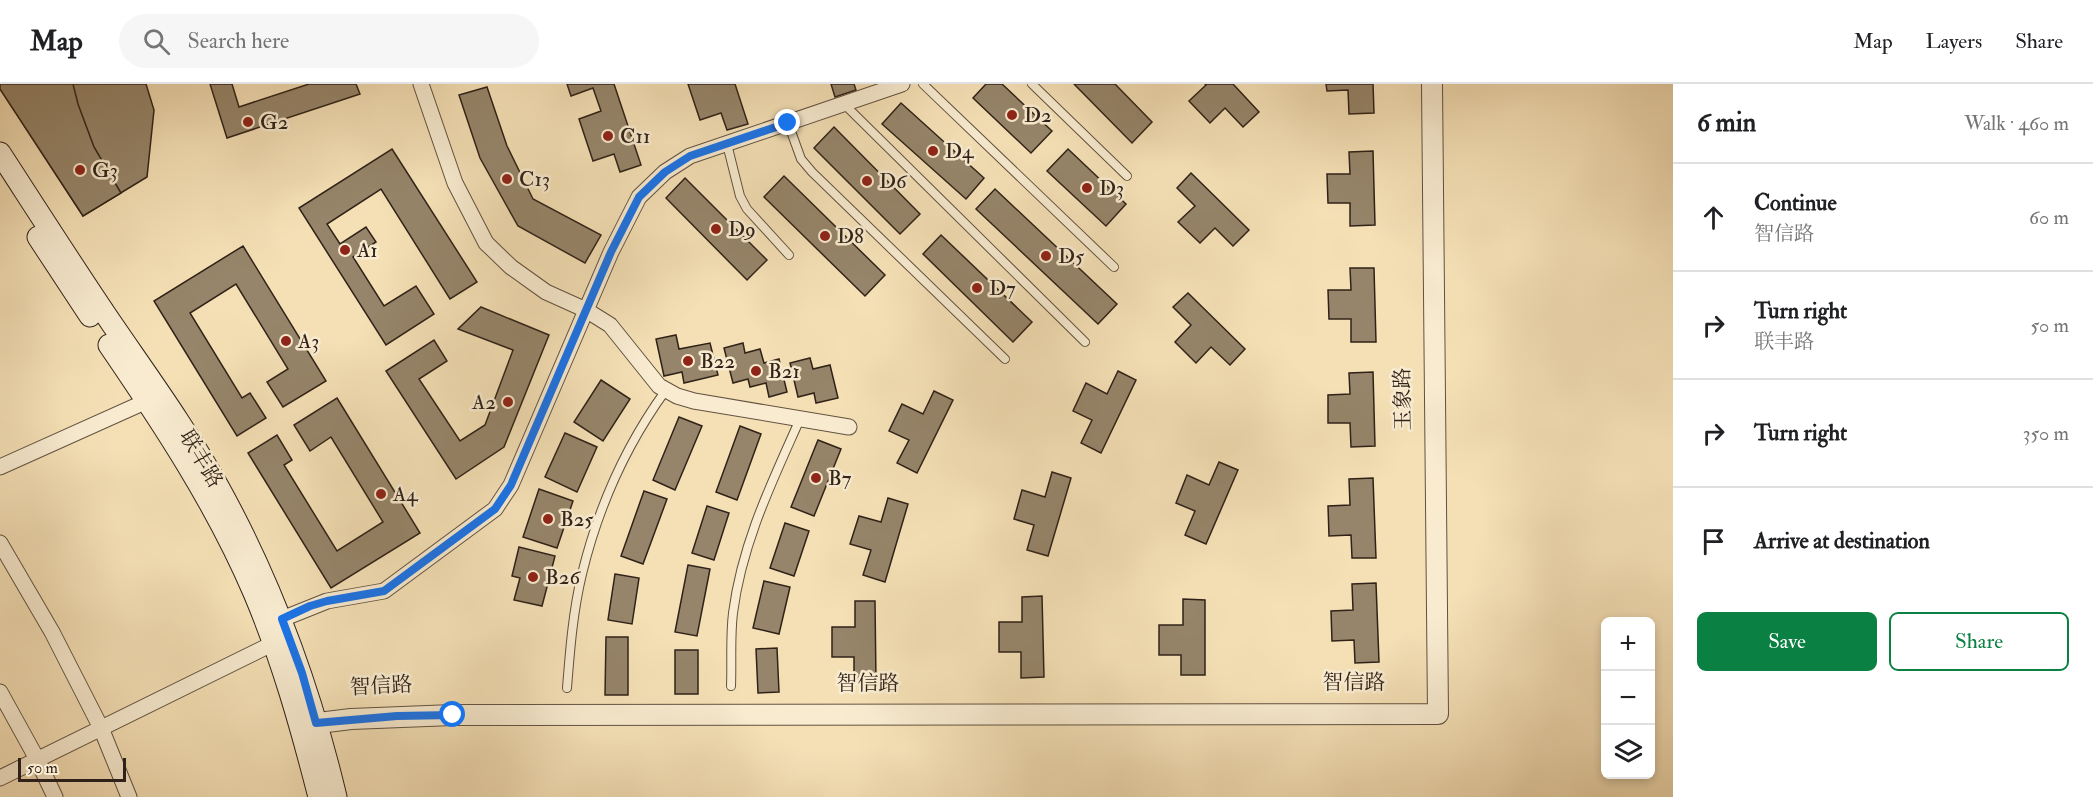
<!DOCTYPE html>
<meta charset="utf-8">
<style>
body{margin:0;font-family:"IM FELL Double Pica","Noto Serif SC",serif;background:#f6f6f6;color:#202124}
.controls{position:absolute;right:18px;bottom:18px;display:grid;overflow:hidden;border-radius:9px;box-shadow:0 3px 9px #0003}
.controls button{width:54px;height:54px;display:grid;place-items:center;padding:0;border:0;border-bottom:2px solid #e0e0e0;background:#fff;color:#202124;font:30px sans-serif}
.scale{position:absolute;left:18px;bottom:15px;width:108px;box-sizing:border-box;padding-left:6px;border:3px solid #302218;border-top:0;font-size:16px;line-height:21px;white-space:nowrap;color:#302218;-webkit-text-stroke:4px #f8ebd0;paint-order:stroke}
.stop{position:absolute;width:18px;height:18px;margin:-14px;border:4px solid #1a73e8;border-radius:50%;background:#fff}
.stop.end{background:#1a73e8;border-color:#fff;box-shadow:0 2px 6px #0008}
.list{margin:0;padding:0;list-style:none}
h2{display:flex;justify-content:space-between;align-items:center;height:78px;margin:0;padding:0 24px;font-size:26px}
h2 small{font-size:20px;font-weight:400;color:#757577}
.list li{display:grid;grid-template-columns:39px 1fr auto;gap:18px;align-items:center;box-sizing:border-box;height:108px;padding:0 24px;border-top:2px solid #e0e0e0}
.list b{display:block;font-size:22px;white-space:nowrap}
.list p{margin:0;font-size:20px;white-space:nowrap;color:#757577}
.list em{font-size:20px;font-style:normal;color:#757577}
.actions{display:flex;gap:12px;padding:18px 24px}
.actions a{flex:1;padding:14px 0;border:2px solid #0b8043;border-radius:9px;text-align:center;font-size:21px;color:#0b8043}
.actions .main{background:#0b8043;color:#fff}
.icon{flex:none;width:33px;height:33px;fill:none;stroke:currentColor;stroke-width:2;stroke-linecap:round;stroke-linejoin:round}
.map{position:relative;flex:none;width:1673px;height:713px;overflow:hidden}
header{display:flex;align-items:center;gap:36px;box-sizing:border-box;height:84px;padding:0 30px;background:#fff;border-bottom:2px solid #e0e0e0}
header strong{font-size:28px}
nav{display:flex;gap:33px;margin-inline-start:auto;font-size:21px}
.search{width:420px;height:54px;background:#f6f6f6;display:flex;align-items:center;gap:15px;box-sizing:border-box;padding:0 21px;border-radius:33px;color:#757577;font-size:22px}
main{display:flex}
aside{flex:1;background:#fff}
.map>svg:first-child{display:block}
.building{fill:#96856a;stroke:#302218;stroke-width:1.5}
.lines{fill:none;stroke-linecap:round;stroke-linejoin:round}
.service-casing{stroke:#615240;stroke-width:10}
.minor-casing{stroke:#615240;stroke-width:17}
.tertiary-casing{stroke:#615240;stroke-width:22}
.secondary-casing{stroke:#302218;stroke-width:23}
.service{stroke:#f8ebd0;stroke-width:8}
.minor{stroke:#f8ebd0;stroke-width:15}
.tertiary{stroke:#f8ebd0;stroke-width:20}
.secondary{stroke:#f8ebd0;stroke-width:21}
.route{stroke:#1a73e8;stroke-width:8}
.poi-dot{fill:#8f2418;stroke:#f8ebd0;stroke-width:2}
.labels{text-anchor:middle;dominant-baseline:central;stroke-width:5;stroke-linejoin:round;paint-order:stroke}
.poi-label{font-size:21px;fill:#302218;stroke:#f8ebd0;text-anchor:start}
.street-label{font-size:21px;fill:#302218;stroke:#f8ebd0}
</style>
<header>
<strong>Map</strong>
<div class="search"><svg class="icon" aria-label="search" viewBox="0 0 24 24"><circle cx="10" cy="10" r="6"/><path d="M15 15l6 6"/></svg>Search here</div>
<nav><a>Map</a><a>Layers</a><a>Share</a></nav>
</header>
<main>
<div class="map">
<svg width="1673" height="713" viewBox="0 0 1673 713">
<rect width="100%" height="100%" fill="#f5e0b6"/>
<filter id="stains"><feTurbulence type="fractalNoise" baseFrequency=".00333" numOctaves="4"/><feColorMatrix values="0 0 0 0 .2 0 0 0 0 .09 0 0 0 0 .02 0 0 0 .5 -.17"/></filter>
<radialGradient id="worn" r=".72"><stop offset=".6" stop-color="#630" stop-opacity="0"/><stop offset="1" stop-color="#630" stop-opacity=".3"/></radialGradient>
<g class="building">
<path d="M0 0H146L154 26 147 93 83 132 0 5Z"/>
<path d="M0 0H73L78 20 94 63 121 109 83 132 0 5Z"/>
<path d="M210 0H232L239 23 309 0H356L360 10 227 54Z"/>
<path d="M567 0H614L641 81 620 88 614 70 593 77 579 35 601 27 593 4 571 12Z"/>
<path d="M688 0H735L748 40 727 46 721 29 700 36Z"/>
<path d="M831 0H854L856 6 835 13Z"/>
<path d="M986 0H1002L1052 47 1031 69 973 14Z"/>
<path d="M1074 0H1115L1152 38 1132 59Z"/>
<path d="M1205 0H1233L1259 28 1243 43 1225 24 1210 39 1189 17 1206 1Z"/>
<path d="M1326 0H1373L1374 29 1349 30 1348 6 1327 7Z"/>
<path d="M487 3 507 62 533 115 601 151 585 179 518 142 480 74 459 11Z"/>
<path d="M901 19 984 94 966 115 882 40Z"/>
<path d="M834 43 920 130 900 150 814 64Z"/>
<path d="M392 65 477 198 450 215 381 105 327 140 340 160 366 143 376 158 353 173 384 222 416 202 434 230 386 261 299 124Z"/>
<path d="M1068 65 1126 120 1106 142 1047 87Z"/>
<path d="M1373 67 1375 141 1350 142V119H1328L1327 90H1350L1349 68Z"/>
<path d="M1191 89 1249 146 1233 162 1215 144 1200 159 1178 138 1195 122 1177 104Z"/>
<path d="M784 92 885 191 865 212 764 113Z"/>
<path d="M685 94 767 176 747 196 666 114Z"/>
<path d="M995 105 1117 220 1098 240 976 125Z"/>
<path d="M941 151 1032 238 1013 258 923 170Z"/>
<path d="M243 162 326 297 283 323 267 298 288 285 236 200 190 229 242 314 250 309 266 334 237 352 154 217Z"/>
<path d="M1350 184H1374L1376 258H1351V235H1329L1328 206H1351Z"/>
<path d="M1188 209 1245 265 1230 281 1211 263 1196 279 1175 258 1191 241 1173 223Z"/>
<path d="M481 223 549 251 504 363 456 395 386 287 434 256 447 277 419 295 460 357 485 341 513 266 458 245Z"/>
<path d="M676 251 679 265 710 259 718 291 684 299 682 288 664 292 656 255Z"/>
<path d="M743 259 745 269 760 265 764 279 779 275 787 308 769 313 766 299 750 303 748 295 733 299 724 264Z"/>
<path d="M810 274 813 285 830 281 838 314 816 319 814 309 798 313 790 279Z"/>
<path d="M1118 287 1136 296 1101 369 1081 359 1092 336 1073 327 1086 299 1107 310Z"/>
<path d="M1373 288 1375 362 1351 363 1350 339H1328V311L1350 310 1349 289Z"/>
<path d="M601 296 630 315 603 357 574 338Z"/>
<path d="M934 307 953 316 917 389 897 379 909 356 889 347 902 320 923 330Z"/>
<path d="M337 314 420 449 331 504 248 369 277 351 292 376 284 381 337 467 383 438 331 353 310 367 294 341Z"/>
<path d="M679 333 702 342 675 406 653 396Z"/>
<path d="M740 342 761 350 737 416 716 408Z"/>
<path d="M565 349 597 363 577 408 545 393Z"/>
<path d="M818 356 841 365 814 432 791 423Z"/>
<path d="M1219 378 1238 386 1206 460 1185 451 1195 427 1176 419 1187 391 1209 401Z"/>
<path d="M1052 388 1071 394 1048 472 1027 466 1034 441 1014 435 1022 406 1045 413Z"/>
<path d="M1373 394 1376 474H1352L1351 451 1329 452 1328 422 1350 421 1349 395Z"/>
<path d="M539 405 573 417 557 464 523 453Z"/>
<path d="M644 407 667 415 643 480 621 472Z"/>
<path d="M888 414 908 420 885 498 863 491 871 466 850 460 859 432 881 438Z"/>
<path d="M707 422 729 429 714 476 692 469Z"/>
<path d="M785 439 809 447 794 492 770 484Z"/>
<path d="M519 463 555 472 542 522 514 516 520 494 512 492Z"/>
<path d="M688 481 710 485 697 552 675 548Z"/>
<path d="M615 490 639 494 632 540 608 536Z"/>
<path d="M764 497 790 503 779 550 753 544Z"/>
<path d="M1376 499 1379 578 1355 579 1354 556 1332 557 1331 527 1353 526 1352 500Z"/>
<path d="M1042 512 1044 593 1021 594V568H999V538H1022V513Z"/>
<path d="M1183 515 1205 516V591H1181V571H1159V541H1183Z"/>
<path d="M855 517H875L876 598H854V573H832V543H855Z"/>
<path d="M606 553H628V611H605Z"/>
<path d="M777 564 779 608 758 609 756 565Z"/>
<rect x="675" y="566" width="23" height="44"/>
</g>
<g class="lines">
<g class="service-casing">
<g id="service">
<path d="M923 0 1114 183"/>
<path d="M1032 0 1127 92"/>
<path d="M844 20 1085 258"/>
<path d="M788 39 801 75 812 88 1005 275"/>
<path d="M727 60 740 112 747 125 789 171"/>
<path d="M731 602C732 578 730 553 733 529 742 459 772 398 800 335"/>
<path d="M567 604C570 566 573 527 582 490 598 424 626 361 666 306"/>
</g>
</g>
<g class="minor-casing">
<g id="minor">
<path d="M421 0 455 99 486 159 511 183 546 208 586 226 610 241 659 302 677 312 694 317 849 343"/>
<path d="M0 383 147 317"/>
<path d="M0 459 52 548 101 644 129 713"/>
<path d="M282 535 327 517 384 507 495 425 511 401 611 168 639 113 665 88 690 72 902 0"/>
<path d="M0 608 37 675 55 713"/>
<path d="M0 694 274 559"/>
</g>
</g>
<g class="tertiary-casing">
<path id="tertiary" d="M302 641 351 635 453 631 1438 630 1432 0"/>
</g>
<g class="secondary-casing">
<g id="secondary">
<path d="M0 69C37 126 74 184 112 240 149 294 187 346 219 404 273 502 310 604 336 713"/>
<path d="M38 153 90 232"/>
<path d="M109 261C163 340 216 420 254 509 282 575 301 643 319 713"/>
</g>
</g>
<use href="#service" class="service"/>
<use href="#minor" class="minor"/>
<use href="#tertiary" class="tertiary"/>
<use href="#secondary" class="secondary"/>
</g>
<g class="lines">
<path class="route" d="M453 631 397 632 316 639 302 589 282 535 310 522 327 517 384 507 495 425 511 401 611 168 639 113 665 88 690 72 788 39"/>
</g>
<g class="poi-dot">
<circle cx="1012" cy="31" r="6"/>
<circle cx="248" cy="38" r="6"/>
<circle cx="608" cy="52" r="6"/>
<circle cx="933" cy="67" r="6"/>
<circle cx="80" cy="86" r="6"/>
<circle cx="507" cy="95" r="6"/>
<circle cx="867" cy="97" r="6"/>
<circle cx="1087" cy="104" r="6"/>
<circle cx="716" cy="145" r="6"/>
<circle cx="825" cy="152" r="6"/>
<circle cx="345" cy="166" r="6"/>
<circle cx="1046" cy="172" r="6"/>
<circle cx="977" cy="204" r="6"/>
<circle cx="286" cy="257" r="6"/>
<circle cx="688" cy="277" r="6"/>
<circle cx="756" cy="287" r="6"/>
<circle cx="508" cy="318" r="6"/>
<circle cx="816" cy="394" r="6"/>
<circle cx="381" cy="410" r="6"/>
<circle cx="548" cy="435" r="6"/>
<circle cx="533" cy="493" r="6"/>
</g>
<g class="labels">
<g class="poi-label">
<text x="1024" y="31">D2</text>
<text x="260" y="38">G2</text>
<text x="620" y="52">C11</text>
<text x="945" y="67">D4</text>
<text x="92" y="86">G3</text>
<text x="519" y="95">C13</text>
<text x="879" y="97">D6</text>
<text x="1099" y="104">D3</text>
<text x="728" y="145">D9</text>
<text x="837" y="152">D8</text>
<text x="357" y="166">A1</text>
<text x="1058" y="172">D5</text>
<text x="989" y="204">D7</text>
<text x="298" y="257">A3</text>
<text x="700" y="277">B22</text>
<text x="768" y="287">B21</text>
<text x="496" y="318" text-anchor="end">A2</text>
<text x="828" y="394">B7</text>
<text x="393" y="410">A4</text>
<text x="560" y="435">B25</text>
<text x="545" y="493">B26</text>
</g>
<g class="street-label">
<text transform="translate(1403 315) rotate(-91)">玉象路</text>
<text transform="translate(201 375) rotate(59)">联丰路</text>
<text x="1354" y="598">智信路</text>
<text x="868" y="599">智信路</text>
<text transform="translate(381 602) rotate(-3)">智信路</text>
</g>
</g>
<rect width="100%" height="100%" filter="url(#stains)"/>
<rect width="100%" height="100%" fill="url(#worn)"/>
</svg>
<div class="controls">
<button>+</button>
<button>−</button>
<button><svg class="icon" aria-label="layers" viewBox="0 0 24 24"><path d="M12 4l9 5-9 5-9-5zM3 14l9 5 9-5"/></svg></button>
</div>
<div class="scale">50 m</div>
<div class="stop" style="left:453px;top:631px"></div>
<div class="stop end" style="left:788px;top:39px"></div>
</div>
<aside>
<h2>6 min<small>Walk · 460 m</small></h2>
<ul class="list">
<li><svg class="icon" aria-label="ahead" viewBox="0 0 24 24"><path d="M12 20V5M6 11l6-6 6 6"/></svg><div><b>Continue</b><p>智信路</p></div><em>60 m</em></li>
<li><svg class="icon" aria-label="right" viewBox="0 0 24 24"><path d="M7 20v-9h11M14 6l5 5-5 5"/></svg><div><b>Turn right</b><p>联丰路</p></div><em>50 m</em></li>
<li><svg class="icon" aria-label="right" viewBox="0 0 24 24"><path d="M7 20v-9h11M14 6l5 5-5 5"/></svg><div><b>Turn right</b></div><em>350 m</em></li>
<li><svg class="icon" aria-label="arrive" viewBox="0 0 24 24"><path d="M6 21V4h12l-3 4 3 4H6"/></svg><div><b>Arrive at destination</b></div></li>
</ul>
<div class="actions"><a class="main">Save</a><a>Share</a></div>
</aside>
</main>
